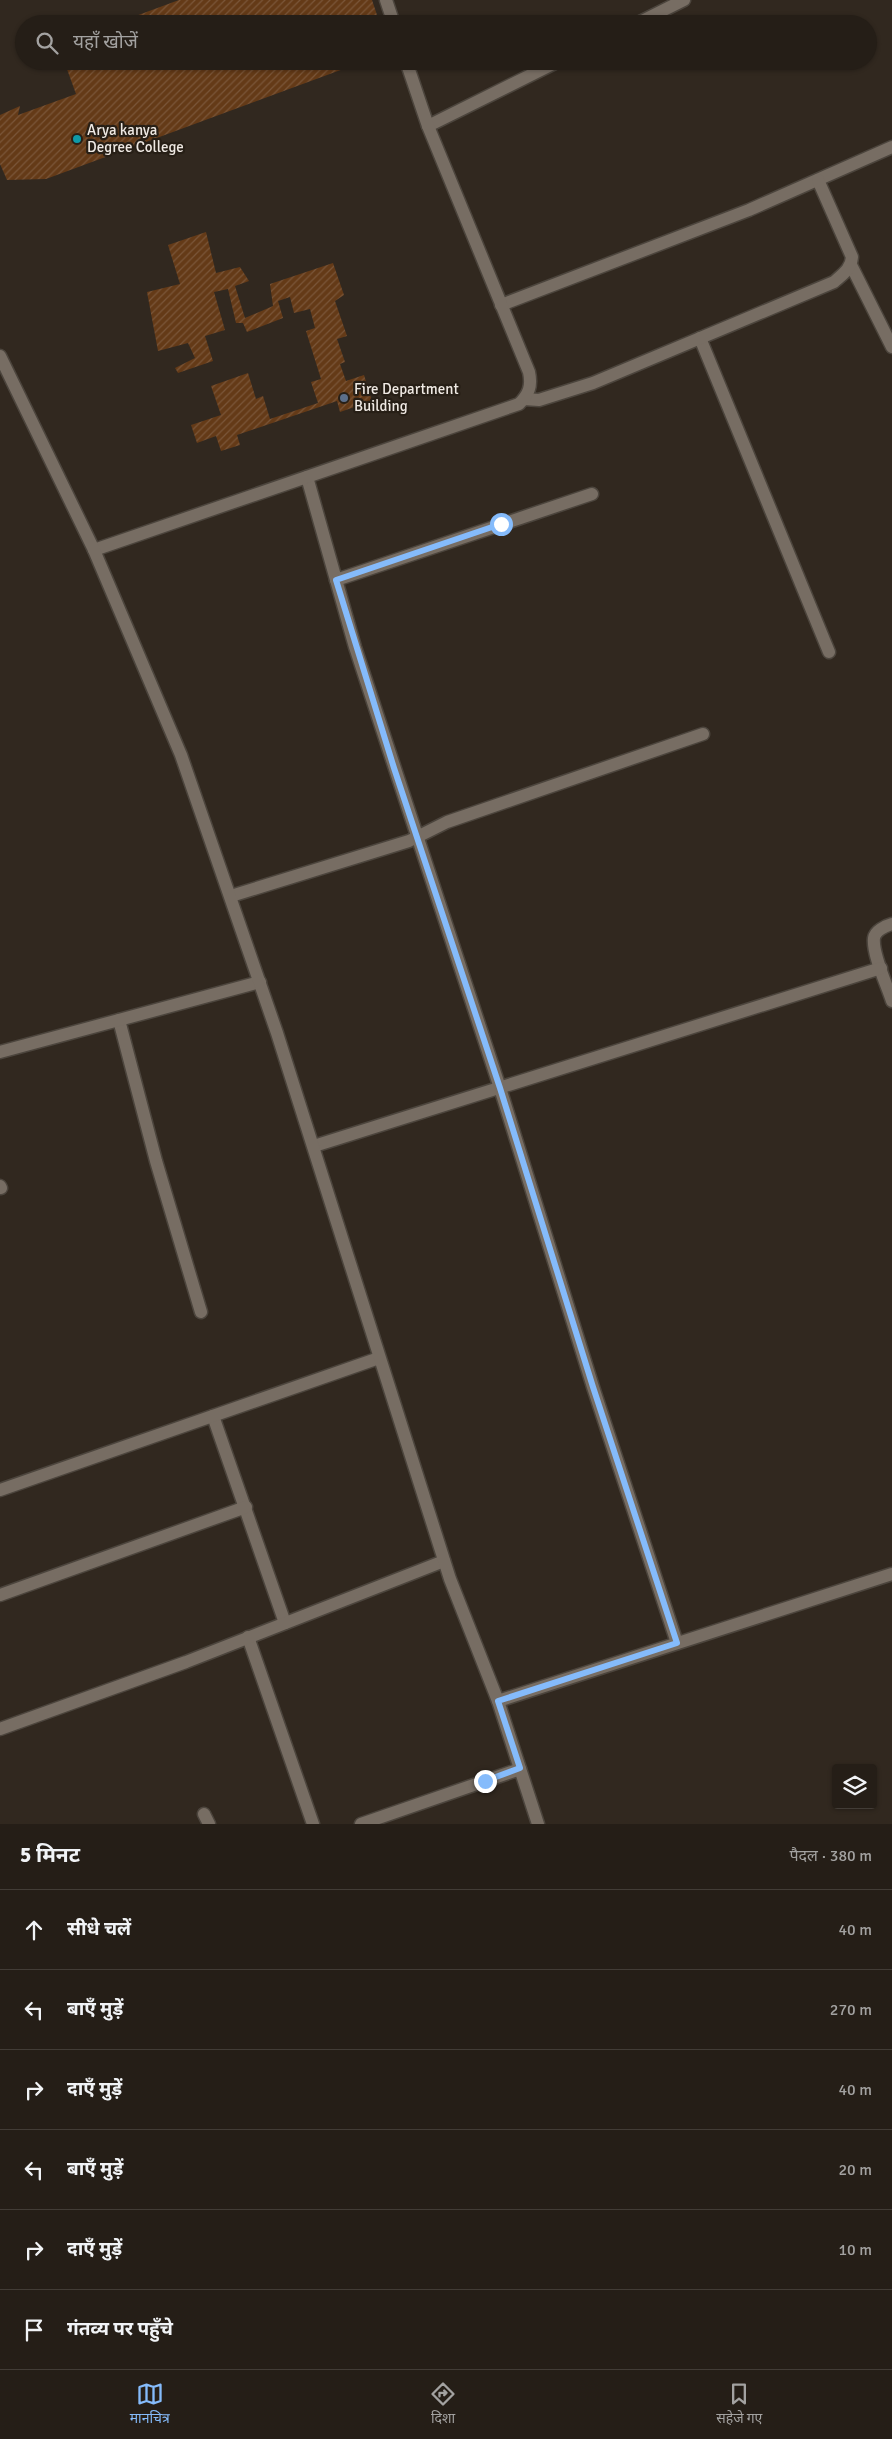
<!DOCTYPE html>
<html lang="hi">
<meta charset="utf-8">
<style>
body{margin:0;font-family:Signika,"Noto Sans Devanagari",sans-serif;background:#2d2720;color:#f1f3f6}
.controls{position:absolute;right:15px;bottom:15px;display:grid;overflow:hidden;border-radius:5px;box-shadow:0 1px 4px #0004}
.controls button{width:45px;height:45px;display:grid;place-items:center;padding:0;border:0;border-bottom:1px solid #423c36;background:#251e17;color:#f1f3f6;font:25px sans-serif}
.stop{position:absolute;width:15px;height:15px;margin:-11px;border:4px solid #85bbfb;border-radius:50%;background:#fff}
.stop.end{background:#85bbfb;border-color:#fff;box-shadow:0 1px 5px #0008}
.list{margin:0;padding:0;list-style:none}
h2{display:flex;justify-content:space-between;align-items:center;height:65px;margin:0;padding:0 20px;font-size:21px}
h2 small{font-size:16px;font-weight:400;color:#a3a2a1}
.list li{display:grid;grid-template-columns:32px 1fr auto;gap:15px;align-items:center;box-sizing:border-box;height:80px;padding:0 20px;border-top:1px solid #423c36}
.list b{display:block;font-size:19px;white-space:nowrap}
.list em{font-size:16px;font-style:normal;color:#a3a2a1}
.icon{flex:none;width:28px;height:28px;fill:none;stroke:currentColor;stroke-width:2;stroke-linecap:round;stroke-linejoin:round}
.map{position:relative;flex:none;width:892px;height:1824px;overflow:hidden}
.search{position:absolute;background:#251e17;box-shadow:0 1px 4px #0004;left:15px;right:15px;top:15px;height:55px;display:flex;align-items:center;gap:12px;box-sizing:border-box;padding:0 18px;border-radius:28px;color:#a3a2a1;font-size:19px}
.sheet{height:545px;background:#251e17}
nav{display:flex;justify-content:space-around;align-items:center;box-sizing:border-box;height:70px;border-top:1px solid #423c36;background:#251e17;font-size:14px;color:#a3a2a1}
nav a{display:grid;justify-items:center;gap:2px}
nav .on{color:#85bbfb}
.map>svg:first-child{display:block}
.building{fill:url(#building-hatch)}
.lines{fill:none;stroke-linecap:round;stroke-linejoin:round}
.minor-casing{stroke:#4c453d;stroke-width:15}
.secondary-casing{stroke:#4c453d;stroke-width:15}
.minor{stroke:#776d63;stroke-width:12}
.secondary{stroke:#776d63;stroke-width:12}
.route{stroke:#85bbfb;stroke-width:6}
.culture-dot{fill:#0f9aa8;stroke:#271f16;stroke-width:2}
.service-dot{fill:#5c6f8a;stroke:#271f16;stroke-width:2}
.labels{text-anchor:middle;dominant-baseline:central;stroke-width:4.5;stroke-linejoin:round;paint-order:stroke}
.poi-label{font-size:15px;fill:#efe9e3;stroke:#271f16;text-anchor:start}
</style>
<div class="map">
<svg width="892" height="1824" viewBox="0 0 892 1824">
<defs>
<pattern id="building-hatch" width="6" height="6" patternUnits="userSpaceOnUse" patternTransform="scale(1.25)"><rect width="6" height="6" fill="#643a17"/><path d="M-1 1l2-2M0 6l6-6M5 7l2-2" fill="none" stroke="#7a5639"/></pattern>
</defs>
<rect width="100%" height="100%" fill="#31281f"/>
<g class="building">
<path d="M179 0H372L380 24H114Z"/>
<path d="M64 61H365L46 179 7 180 0 164V115L20 106 18 115 76 94Z"/>
<path d="M206 232 216 273 240 267 249 281 235 286 245 318 273 306 270 284 333 263 344 295 335 301 347 336 337 339 345 362 340 364 346 381 364 375 372 401 340 412 337 401 237 435 240 445 221 451 216 436 197 443 191 425 221 415 211 386 248 373 256 399 263 396 270 419 318 403 311 382 321 379 306 331 315 328 310 309 294 313 290 297 278 301 283 318 247 332 243 323H236L228 289 214 292 225 330 205 336 213 361 178 373 175 368 195 358 188 343 158 351 147 292 180 284 168 245Z"/>
</g>
<g class="lines">
<g class="minor-casing">
<g id="minor">
<path d="M386 0 394 24"/>
<path d="M636 24 684 0"/>
<path d="M428 126 559 61"/>
<path d="M851 265 892 347"/>
<path d="M501 305 749 210 892 147"/>
<path d="M700 338 829 652"/>
<path d="M524 399 539 400 593 383 834 282C843 274 851 269 852 257L818 180"/>
<path d="M307 477 355 647 500 1088 593 1387 677 1643"/>
<path d="M94 550 519 404C529 394 532 386 529 372L428 126 406 61"/>
<path d="M336 580 592 494"/>
<path d="M231 896 409 841 447 822 703 734"/>
<path d="M892 924C885 926 875 931 874 938 872 954 887 985 892 1001"/>
<path d="M119 1020 156 1161 201 1312"/>
<path d="M0 1052 260 982"/>
<path d="M314 1146 881 968"/>
<path d="M0 1186 1 1188"/>
<path d="M213 1416 285 1623"/>
<path d="M0 1490 379 1358"/>
<path d="M0 1595 246 1507"/>
<path d="M248 1637 313 1824"/>
<path d="M498 1701 892 1574"/>
<path d="M0 1729 186 1662 444 1561"/>
<path d="M204 1814 209 1824"/>
<path d="M361 1824 520 1769"/>
</g>
</g>
<g class="secondary-casing">
<path id="secondary" d="M0 356 94 550 181 755 277 1033 450 1579 498 1701 538 1824"/>
</g>
<use href="#minor" class="minor"/>
<use href="#secondary" class="secondary"/>
</g>
<g class="lines">
<path class="route" d="M485 1781 520 1768 498 1701 677 1643 593 1387 500 1088 394 768 336 580 501 524"/>
</g>
<circle class="culture-dot" cx="77" cy="139" r="5"/>
<circle class="service-dot" cx="344" cy="398" r="5"/>
<g class="labels">
<g class="poi-label">
<text x="87" y="130">Arya kanya<tspan x="87" dy="17">Degree College</tspan></text>
<text x="354" y="389">Fire Department<tspan x="354" dy="17">Building</tspan></text>
</g>
</g>
</svg>
<div class="controls">
<button><svg class="icon" aria-label="layers" viewBox="0 0 24 24"><path d="M12 4l9 5-9 5-9-5zM3 14l9 5 9-5"/></svg></button>
</div>
<div class="stop" style="left:501px;top:524px"></div>
<div class="stop end" style="left:485px;top:1781px"></div>
<div class="search"><svg class="icon" aria-label="search" viewBox="0 0 24 24"><circle cx="10" cy="10" r="6"/><path d="M15 15l6 6"/></svg>यहाँ खोजें</div>
</div>
<section class="sheet">
<h2>5 मिनट<small>पैदल · 380 m</small></h2>
<ul class="list">
<li><svg class="icon" aria-label="ahead" viewBox="0 0 24 24"><path d="M12 20V5M6 11l6-6 6 6"/></svg><div><b>सीधे चलें</b></div><em>40 m</em></li>
<li><svg class="icon" aria-label="left" viewBox="0 0 24 24"><path d="M17 20v-9H6M10 6l-5 5 5 5"/></svg><div><b>बाएँ मुड़ें</b></div><em>270 m</em></li>
<li><svg class="icon" aria-label="right" viewBox="0 0 24 24"><path d="M7 20v-9h11M14 6l5 5-5 5"/></svg><div><b>दाएँ मुड़ें</b></div><em>40 m</em></li>
<li><svg class="icon" aria-label="left" viewBox="0 0 24 24"><path d="M17 20v-9H6M10 6l-5 5 5 5"/></svg><div><b>बाएँ मुड़ें</b></div><em>20 m</em></li>
<li><svg class="icon" aria-label="right" viewBox="0 0 24 24"><path d="M7 20v-9h11M14 6l5 5-5 5"/></svg><div><b>दाएँ मुड़ें</b></div><em>10 m</em></li>
<li><svg class="icon" aria-label="arrive" viewBox="0 0 24 24"><path d="M6 21V4h12l-3 4 3 4H6"/></svg><div><b>गंतव्य पर पहुँचे</b></div></li>
</ul>
</section>
<nav>
<a class="on"><svg class="icon" aria-label="map" viewBox="0 0 24 24"><path d="M3 6l6-2 6 2 6-2v14l-6 2-6-2-6 2zM9 4v14M15 6v14"/></svg>मानचित्र</a>
<a><svg class="icon" aria-label="directions" viewBox="0 0 24 24"><path d="M12 3l9 9-9 9-9-9zM9 14v-3h6M13 9l2 2-2 2"/></svg>दिशा</a>
<a><svg class="icon" aria-label="saved" viewBox="0 0 24 24"><path d="M7 4h10v16l-5-4-5 4z"/></svg>सहेजे गए</a>
</nav>
